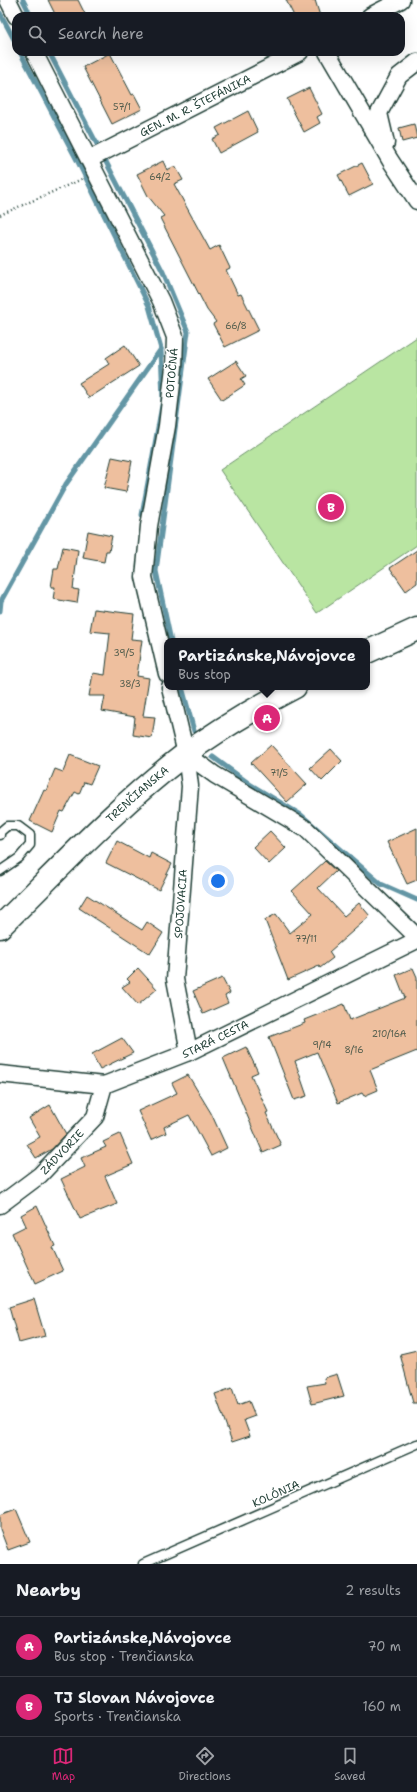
<!DOCTYPE html>
<meta charset="utf-8">
<style>
body{margin:0;font-family:"Shantell Sans",sans-serif;background:#20242c;color:#f1f3f6}
.you{position:absolute;left:218px;top:881px;width:14px;height:14px;margin:-10px;border:3px solid #fff;border-radius:50%;background:#1a73e8;box-shadow:0 0 0 6px #1a73e833}
.badge{display:grid;place-items:center;width:26px;height:26px;border-radius:50%;background:#db2777;color:#fff;font-size:13px;font-weight:700}
.pin{position:absolute;translate:-50% -50%;border:2px solid #fff;box-shadow:0 1px 4px #0006}
.popup{position:absolute;left:164px;top:638px;width:206px;height:52px;box-sizing:border-box;display:grid;place-content:center;border-radius:8px;background:#171b24;filter:drop-shadow(0 1px 3px #0005);font-size:13px;white-space:nowrap;color:#9ea1a6}
.popup b{font-size:15px;color:#f1f3f6}
.popup::after{content:'';position:absolute;left:50%;top:100%;margin-left:-8px;border:8px solid transparent;border-top-color:#171b24}
.list{margin:0;padding:0;list-style:none}
h2{display:flex;justify-content:space-between;align-items:center;height:52px;margin:0;padding:0 16px;font-size:17px}
h2 small{font-size:13px;font-weight:400;color:#9ea1a6}
.list li{display:grid;grid-template-columns:26px 1fr auto;gap:12px;align-items:center;box-sizing:border-box;height:60px;padding:0 16px;border-top:1px solid #363941}
.list b{display:block;font-size:15px;white-space:nowrap}
.list p{margin:0;font-size:13px;white-space:nowrap;color:#9ea1a6}
.list em{font-size:13px;font-style:normal;color:#9ea1a6}
.icon{flex:none;width:22px;height:22px;fill:none;stroke:currentColor;stroke-width:2;stroke-linecap:round;stroke-linejoin:round}
.map{position:relative;flex:none;width:417px;height:1564px;overflow:hidden}
.search{position:absolute;background:#171b24;box-shadow:0 4px 16px #0002;left:12px;right:12px;top:12px;height:44px;display:flex;align-items:center;gap:10px;box-sizing:border-box;padding:0 14px;border-radius:12px;color:#9ea1a6;font-size:15px}
.sheet{height:172px;background:#171b24}
nav{display:flex;justify-content:space-around;align-items:center;box-sizing:border-box;height:56px;border-top:1px solid #363941;background:#171b24;font-size:11px;color:#9ea1a6}
nav a{display:grid;justify-items:center;gap:2px}
nav .on{color:#db2777}
.map>svg:first-child{display:block}
.green{fill:#b9e5a2;stroke:#6c916b}
.lines{fill:none;stroke-linecap:round;stroke-linejoin:round}
.stream{stroke:#6396a5;stroke-width:5}
.building{fill:#eebf9e;stroke:#1f3d34}
.service-casing{stroke:#1f3d34;stroke-width:11}
.minor-casing{stroke:#1f3d34;stroke-width:19}
.secondary-casing{stroke:#1f3d34;stroke-width:25}
.path{stroke:#1f3d34;stroke-width:2.5;stroke-dasharray:1 3;stroke-linecap:butt}
.service{stroke:#fff;stroke-width:8}
.minor{stroke:#fff;stroke-width:16}
.secondary{stroke:#fff;stroke-width:22}
.labels{text-anchor:middle;dominant-baseline:central;stroke-width:3;stroke-linejoin:round;paint-order:stroke}
.number-label{font-size:9px;fill:#535e4e}
.street-label{font-size:11px;fill:#1f3d34;stroke:#fff}
</style>
<div class="map">
<svg width="417" height="1564" viewBox="0 0 417 1564">
<rect width="100%" height="100%" fill="#fff"/>
<filter id="ink" filterUnits="userSpaceOnUse"><feTurbulence type="fractalNoise" baseFrequency=".025" numOctaves="2"/><feDisplacementMap in="SourceGraphic" scale="8" xChannelSelector="R" yChannelSelector="G"/><feConvolveMatrix kernelMatrix="1 2 1 2 8 2 1 2 1" color-interpolation-filters="sRGB"/></filter>
<g filter="url(#ink)">
<path class="green" d="M417 337V545L317 613 220 470Z"/>
<g class="lines">
<g class="stream">
<path d="M23 0 31 16"/>
<path d="M0 13 16 43"/>
<path d="M20 52 77 160 149 306 161 349 163 400 142 515"/>
<path d="M49 52 99 148"/>
<path d="M105 160 163 272 188 332 156 571 171 641"/>
<path d="M0 611 1 601 66 484 161 349"/>
<path d="M182 687 194 731"/>
<path d="M213 757 251 785 301 815 381 884 417 900"/>
</g>
</g>
<g class="building">
<path d="M48 0H78L86 16H56Z"/>
<path d="M286 0H315L320 16H294Z"/>
<path d="M110 53 132 95 134 94 142 109 112 124 83 67Z"/>
<path d="M309 88 322 114 317 117 320 123 304 132 287 99Z"/>
<path d="M248 111 258 132 219 153 212 139 220 135 216 128Z"/>
<path d="M414 124 417 138 402 142 399 128Z"/>
<path d="M163 161 167 170 175 166 183 180 174 184 210 250 219 245 230 268 226 270 238 295 241 294 259 330 225 347 213 324 216 322 207 310 160 218 164 216 148 196 137 174Z"/>
<path d="M362 163 373 184 349 196 338 175Z"/>
<path d="M125 345 139 366 89 398 79 383 109 364 106 358Z"/>
<path d="M236 361 246 376 241 379 245 385 222 400 208 379Z"/>
<path d="M112 457 132 461 126 492 104 488Z"/>
<path d="M88 531 112 536 109 551H106L104 562 83 558Z"/>
<path d="M63 547 78 550 73 589 79 590 77 603 53 599 55 587H51L54 569H58Z"/>
<path d="M417 550V583L406 591 390 568Z"/>
<path d="M94 609 134 614 131 639 142 640 137 676 149 678 143 716 155 717 152 738 133 735 135 717 102 711 105 696H89L93 673 105 675 110 633 90 631Z"/>
<path d="M271 745 307 784 287 802 251 763Z"/>
<path d="M331 749 342 761 322 781 310 768Z"/>
<path d="M70 755 98 766 90 784 84 782 79 794 75 792 64 812 61 811 52 832 30 821 44 790 46 791 55 769 63 772Z"/>
<path d="M417 828V880L407 884 387 842Z"/>
<path d="M270 831 286 848 269 864 253 847Z"/>
<path d="M117 841 149 858 151 853 172 864 159 890 106 863Z"/>
<path d="M325 861 336 871 318 888 344 916 359 903 370 916 329 952 333 958 320 968 319 966 288 980 265 920 276 914 290 933 313 914 292 891Z"/>
<path d="M87 895 142 930 147 922 163 933 150 954 79 908Z"/>
<path d="M138 968 157 989 138 1005 122 987 130 982 127 979Z"/>
<path d="M413 968 417 977V1051L370 1070 378 1090 364 1096 362 1093 338 1103 317 1052 295 1061 307 1096 294 1100 269 1037 305 1023 304 1020 344 1004 350 1020 405 998 396 975Z"/>
<path d="M222 978 230 993 225 996 228 1003 203 1014 193 991Z"/>
<path d="M122 1038 133 1053 100 1069 92 1054Z"/>
<path d="M246 1047 258 1072 251 1075 268 1112 266 1113 281 1145 263 1153 223 1058Z"/>
<path d="M188 1075 211 1113 227 1148 211 1156 189 1115 164 1127 166 1133 151 1140 138 1111 177 1093 172 1083Z"/>
<path d="M50 1105 66 1134 52 1149 36 1158 27 1144 40 1137 29 1118Z"/>
<path d="M120 1134 133 1164 105 1176 117 1204 80 1219 61 1179 85 1167 81 1158 106 1147 103 1142Z"/>
<path d="M37 1206 55 1246 52 1247 63 1271 35 1284 12 1233 26 1226 21 1215Z"/>
<path d="M34 1299 45 1336 19 1343 9 1307Z"/>
<path d="M417 1350V1403H413L400 1354Z"/>
<path d="M337 1374 344 1396 312 1404 307 1386 325 1383 324 1378Z"/>
<path d="M232 1388 238 1405 249 1401 255 1416 244 1420 250 1436 232 1442 215 1394Z"/>
<path d="M16 1509 30 1542 8 1550 0 1529V1515Z"/>
</g>
<g class="lines">
<g class="service-casing">
<g id="service">
<path d="M0 835V832L7 826H18L30 835V845L19 858 0 871"/>
<path d="M143 1564 417 1444"/>
</g>
</g>
<g class="minor-casing">
<g id="minor">
<path d="M8 0 16 16"/>
<path d="M370 16 401 0"/>
<path d="M34 52 161 301 175 337 174 367 167 426 149 526 144 577 167 674"/>
<path d="M327 52 390 160 417 201"/>
<path d="M386 143 379 113 399 76 417 62"/>
<path id="s1" d="M90 159 300 52"/>
<path d="M170 687 186 754 190 786 175 979 189 1052"/>
<path d="M186 754 215 775 306 829 417 937"/>
<path id="s2" d="M0 1074 104 1085 189 1052 417 940"/>
<path id="s3" d="M0 1205 40 1175 95 1117 104 1085"/>
</g>
</g>
<g class="secondary-casing">
<g id="secondary">
<path d="M367 652 417 629"/>
<path id="s4" d="M0 927C60 868 117 806 184 755 219 729 257 707 295 687"/>
</g>
</g>
<path class="path" d="M0 215 82 179"/>
<use href="#service" class="service"/>
<use href="#minor" class="minor"/>
<use href="#secondary" class="secondary"/>
</g>
</g>
<g class="labels">
<g class="number-label">
<text x="122" y="107">57/1</text>
<text x="160" y="177">64/2</text>
<text x="236" y="326">66/8</text>
<text x="124" y="653">39/5</text>
<text x="130" y="684">38/3</text>
<text x="279" y="773">71/5</text>
<text x="306" y="939">77/11</text>
<text x="389" y="1034">210/16A</text>
<text x="322" y="1045">9/14</text>
<text x="354" y="1050">8/16</text>
</g>
<g class="street-label">
<text stroke="none"><textPath href="#s1" startOffset="118">GEN. M. R. ŠTEFÁNIKA</textPath></text>
<text transform="translate(172 373) rotate(-85)">POTOČNÁ</text>
<text stroke="none"><textPath href="#s4" startOffset="191">TRENČIANSKA</textPath></text>
<text transform="translate(181 904) rotate(-86)">SPOJOVACIA</text>
<text stroke="none"><textPath href="#s2" startOffset="225">STARÁ CESTA</textPath></text>
<text stroke="none"><textPath href="#s3" startOffset="82">ZÁDVORIE</textPath></text>
<text transform="translate(276 1494) rotate(-24)">KOLÓNIA</text>
</g>
</g>
</svg>
<div class="you"></div>
<div class="pin badge" style="left:267px;top:718px">A</div>
<div class="popup"><b>Partizánske,Návojovce</b>Bus stop</div>
<div class="pin badge" style="left:331px;top:507px">B</div>
<div class="search"><svg class="icon" aria-label="search" viewBox="0 0 24 24"><circle cx="10" cy="10" r="6"/><path d="M15 15l6 6"/></svg>Search here</div>
</div>
<section class="sheet">
<h2>Nearby<small>2 results</small></h2>
<ul class="list">
<li><span class="badge">A</span><div><b>Partizánske,Návojovce</b><p>Bus stop · Trenčianska</p></div><em>70 m</em></li>
<li><span class="badge">B</span><div><b>TJ Slovan Návojovce</b><p>Sports · Trenčianska</p></div><em>160 m</em></li>
</ul>
</section>
<nav>
<a class="on"><svg class="icon" aria-label="map" viewBox="0 0 24 24"><path d="M3 6l6-2 6 2 6-2v14l-6 2-6-2-6 2zM9 4v14M15 6v14"/></svg>Map</a>
<a><svg class="icon" aria-label="directions" viewBox="0 0 24 24"><path d="M12 3l9 9-9 9-9-9zM9 14v-3h6M13 9l2 2-2 2"/></svg>Directions</a>
<a><svg class="icon" aria-label="saved" viewBox="0 0 24 24"><path d="M7 4h10v16l-5-4-5 4z"/></svg>Saved</a>
</nav>
